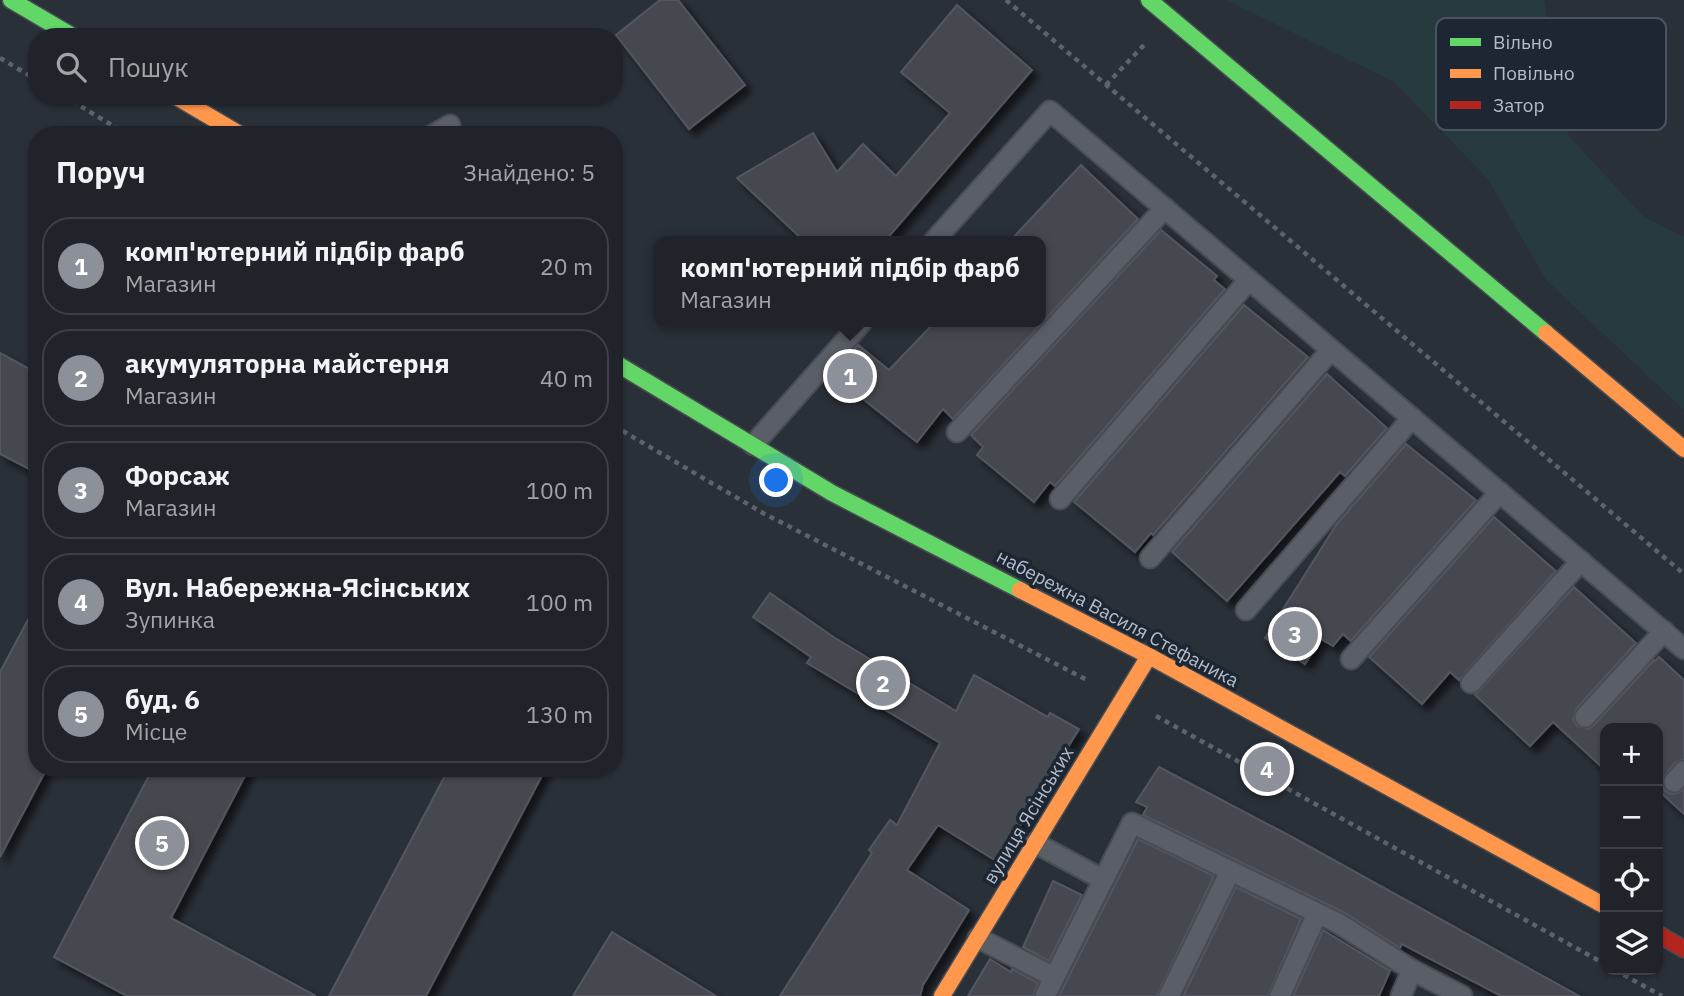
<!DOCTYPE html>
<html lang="uk">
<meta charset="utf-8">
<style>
body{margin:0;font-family:"IBM Plex Sans",sans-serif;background:#2d3036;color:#f1f3f6}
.controls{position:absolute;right:21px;bottom:21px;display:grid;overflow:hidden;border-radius:14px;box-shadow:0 2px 5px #0004}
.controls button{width:63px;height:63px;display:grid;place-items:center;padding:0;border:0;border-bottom:2px solid #3d4147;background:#20242a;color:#f1f3f6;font:35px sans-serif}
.you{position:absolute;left:777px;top:481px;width:24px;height:24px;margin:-18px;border:5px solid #fff;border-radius:50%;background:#1a73e8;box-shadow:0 0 0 10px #1a73e833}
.badge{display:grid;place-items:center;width:46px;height:46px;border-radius:50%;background:#8c9099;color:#fff;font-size:23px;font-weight:700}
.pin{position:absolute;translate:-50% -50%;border:4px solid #fff;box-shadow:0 2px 7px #0006}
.popup{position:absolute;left:654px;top:236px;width:392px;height:91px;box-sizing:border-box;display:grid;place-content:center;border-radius:14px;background:#20242a;filter:drop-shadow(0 2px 5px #0005);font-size:23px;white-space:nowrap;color:#a2a4a8}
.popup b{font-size:26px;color:#f1f3f6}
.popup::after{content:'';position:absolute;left:50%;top:100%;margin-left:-14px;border:14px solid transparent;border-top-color:#20242a}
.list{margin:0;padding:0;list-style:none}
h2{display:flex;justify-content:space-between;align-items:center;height:91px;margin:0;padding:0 28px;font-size:30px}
h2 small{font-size:23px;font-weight:400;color:#a2a4a8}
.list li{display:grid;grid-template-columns:46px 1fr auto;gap:21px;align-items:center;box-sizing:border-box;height:98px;margin:0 14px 14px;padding:0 14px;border:2px solid #3d4147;border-radius:28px}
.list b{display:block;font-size:26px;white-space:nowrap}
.list p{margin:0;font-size:23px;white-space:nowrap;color:#a2a4a8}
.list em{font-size:23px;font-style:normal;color:#a2a4a8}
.icon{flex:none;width:38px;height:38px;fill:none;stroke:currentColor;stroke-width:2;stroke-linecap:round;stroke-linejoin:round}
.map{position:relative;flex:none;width:1684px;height:996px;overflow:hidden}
.search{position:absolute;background:#20242a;box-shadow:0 2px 5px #0004;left:28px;top:28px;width:595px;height:77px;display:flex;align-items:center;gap:18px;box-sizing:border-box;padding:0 24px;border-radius:28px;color:#a2a4a8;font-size:26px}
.panel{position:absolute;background:#20242a;box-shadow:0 2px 5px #0004;left:28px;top:126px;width:595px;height:651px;border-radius:28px}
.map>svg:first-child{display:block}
.green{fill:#273a3e}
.building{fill:#444950;stroke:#52575f;stroke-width:2;filter:url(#shadow)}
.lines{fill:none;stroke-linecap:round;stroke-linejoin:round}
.lane-casing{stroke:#484c53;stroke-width:23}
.fast-casing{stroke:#484c53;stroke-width:19}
.slow-casing{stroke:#484c53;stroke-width:19}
.jam-casing{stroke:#484c53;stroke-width:19}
.path{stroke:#5d636a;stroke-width:4.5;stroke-dasharray:5 5;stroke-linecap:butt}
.lane{stroke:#5a5e66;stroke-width:19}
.fast{stroke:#63d668;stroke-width:16}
.slow{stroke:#ff974d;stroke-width:16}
.jam{stroke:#b3261e;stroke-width:16}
.labels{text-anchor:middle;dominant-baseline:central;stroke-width:7;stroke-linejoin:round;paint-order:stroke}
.street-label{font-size:19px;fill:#b4bcc9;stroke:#1d2633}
.key{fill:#1d2633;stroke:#4a5360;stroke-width:2}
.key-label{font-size:19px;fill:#b4bcc9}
</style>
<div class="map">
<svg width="1684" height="996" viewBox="0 0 1684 996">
<defs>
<filter id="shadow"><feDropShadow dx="6" dy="6" stdDeviation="3.5" flood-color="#0009"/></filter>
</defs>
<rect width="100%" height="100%" fill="#2a3038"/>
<path class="green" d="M1226 0H1544L1568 135 1643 216 1684 237V410L1546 280 1488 179 1394 82Z"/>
<g class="building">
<path d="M660 0H678L745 85 689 129 616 35Z"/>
<path d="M957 5 1032 70 885 241H804L737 178 813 133 837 172 863 144 896 176 950 113 901 72Z"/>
<path d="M1081 165 1138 219 953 419 943 409 917 442 833 375 858 345 889 370 935 322H1041V241H1010Z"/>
<path d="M1161 230 1217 276 1214 280 1225 289 1055 486 1050 482 1034 502 977 455 983 447 971 435Z"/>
<path d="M1244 305 1308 357 1153 535 1151 533 1135 552 1074 502Z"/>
<path d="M0 353 37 373V473L0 454Z"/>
<path d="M1327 374 1387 428 1345 476 1340 472 1227 601 1172 552Z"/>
<path d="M1406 444 1476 500 1351 641 1343 634 1333 646 1321 639 1305 664 1265 638 1336 525Z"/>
<path d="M1494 517 1556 571 1459 680 1450 672 1422 704 1369 657Z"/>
<path d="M1574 587 1636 643 1576 709 1573 720 1577 726 1588 729 1594 725 1654 660 1655 661 1659 657 1684 680V759L1675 763 1662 780 1665 791 1671 794 1678 793 1684 789V814L1658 790V728H1605V770L1553 722 1530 746 1475 695Z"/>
<path d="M770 593 835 638 956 711 974 675 1048 717 1050 713 1079 729 998 862 938 825 907 870 969 910 923 985 920 996H780L872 853 869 850 890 820 897 825 940 743 807 663 811 657 753 617Z"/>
<path d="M37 603V768H47L0 857V672Z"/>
<path d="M1159 767 1294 838 1579 996H1501L1402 944 1400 948 1343 912 1143 815 1147 807 1136 802Z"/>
<path d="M153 768H249L171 918 316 996H127L54 957Z"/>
<path d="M449 768H546L426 996H329Z"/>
<path d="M1138 839 1214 876 1157 996H1059Z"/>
<path d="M1053 881 1082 895 1049 961 1023 947Z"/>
<path d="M1236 887 1301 919 1268 996H1183Z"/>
<path d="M1323 930 1390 971 1379 996H1293Z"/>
<path d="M612 932 716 996H573Z"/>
<path d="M990 959 1011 972 1012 969 1038 983 1033 996H968Z"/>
</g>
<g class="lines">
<g class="lane-casing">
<g id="lane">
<path d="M433 135 450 125"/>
<path d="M934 241 1050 111 1684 649"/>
<path d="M957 432 1165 208"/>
<path d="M753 445 862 322"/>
<path d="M1060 499 1249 280"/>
<path d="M1150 558 1331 350"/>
<path d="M1246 610 1412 418"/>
<path d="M1351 659 1500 492"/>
<path d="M1471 683 1581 561"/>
<path d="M1585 717 1664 631"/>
<path d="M1674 782 1684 771"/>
<path d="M1035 843 1102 879"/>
<path d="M978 938 1054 977"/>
<path d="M1045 996 1132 823 1338 923 1412 970 1462 996"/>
<path d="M1169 996 1230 872"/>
<path d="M1280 996 1317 914"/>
<path d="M1401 996 1412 970"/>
</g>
</g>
<g class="fast-casing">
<g id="fast">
<path d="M11 0 74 37"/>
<path d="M1149 0 1546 333"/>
<path d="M614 362 832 493 1020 590"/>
</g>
</g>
<g class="slow-casing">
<g id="slow">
<path d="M175 96 241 135"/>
<path d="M1546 333 1684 449"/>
<path d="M1020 590 1149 656 1605 906"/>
<path d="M942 996 1149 656"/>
</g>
</g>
<g class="jam-casing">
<path id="jam" d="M1658 934 1684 949"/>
</g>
<g class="path">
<path d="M1006 0 1684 574"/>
<path d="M0 58 37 80"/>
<path d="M1106 85 1144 45"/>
<path d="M64 96 128 135"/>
<path d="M614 426 763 513 1089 681"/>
<path d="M1156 716 1605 964"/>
<path d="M1615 970 1662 996"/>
</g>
<use href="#lane" class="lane"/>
<use href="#fast" class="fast"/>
<use href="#slow" class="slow"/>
<use href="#jam" class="jam"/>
</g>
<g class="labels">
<g class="street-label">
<text transform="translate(1118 618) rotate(28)">набережна Василя Стефаника</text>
<text transform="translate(1028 815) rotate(-59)">вулиця Ясінських</text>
</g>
</g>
<rect x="1436" y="18" width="230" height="112" rx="10" class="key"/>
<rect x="1450" y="38" width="31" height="8" fill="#63d668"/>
<rect x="1450" y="69" width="31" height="9" fill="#ff974d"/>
<rect x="1450" y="101" width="31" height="8" fill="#b3261e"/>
<g class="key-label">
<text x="1493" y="49">Вільно</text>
<text x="1493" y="80">Повільно</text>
<text x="1493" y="112">Затор</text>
</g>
</svg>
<div class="controls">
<button>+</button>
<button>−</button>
<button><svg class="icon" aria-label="locate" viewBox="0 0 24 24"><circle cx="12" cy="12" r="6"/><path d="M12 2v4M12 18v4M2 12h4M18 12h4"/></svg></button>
<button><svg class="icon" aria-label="layers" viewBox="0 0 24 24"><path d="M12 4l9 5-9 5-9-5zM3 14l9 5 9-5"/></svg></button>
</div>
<div class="you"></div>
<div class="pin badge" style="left:850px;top:376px">1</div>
<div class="popup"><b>комп'ютерний підбір фарб</b>Магазин</div>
<div class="pin badge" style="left:883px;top:683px">2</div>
<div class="pin badge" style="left:1295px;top:634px">3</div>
<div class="pin badge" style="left:1267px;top:769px">4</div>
<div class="pin badge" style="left:162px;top:843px">5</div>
<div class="search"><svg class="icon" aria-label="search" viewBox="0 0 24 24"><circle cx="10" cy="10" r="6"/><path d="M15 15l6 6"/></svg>Пошук</div>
<section class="panel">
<h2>Поруч<small>Знайдено: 5</small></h2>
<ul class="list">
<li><span class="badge">1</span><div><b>комп'ютерний підбір фарб</b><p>Магазин</p></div><em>20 m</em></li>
<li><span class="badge">2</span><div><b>акумуляторна майстерня</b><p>Магазин</p></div><em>40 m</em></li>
<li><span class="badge">3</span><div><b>Форсаж</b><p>Магазин</p></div><em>100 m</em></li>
<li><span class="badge">4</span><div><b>Вул. Набережна-Ясінських</b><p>Зупинка</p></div><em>100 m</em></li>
<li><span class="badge">5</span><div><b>буд. 6</b><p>Місце</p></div><em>130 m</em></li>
</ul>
</section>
</div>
